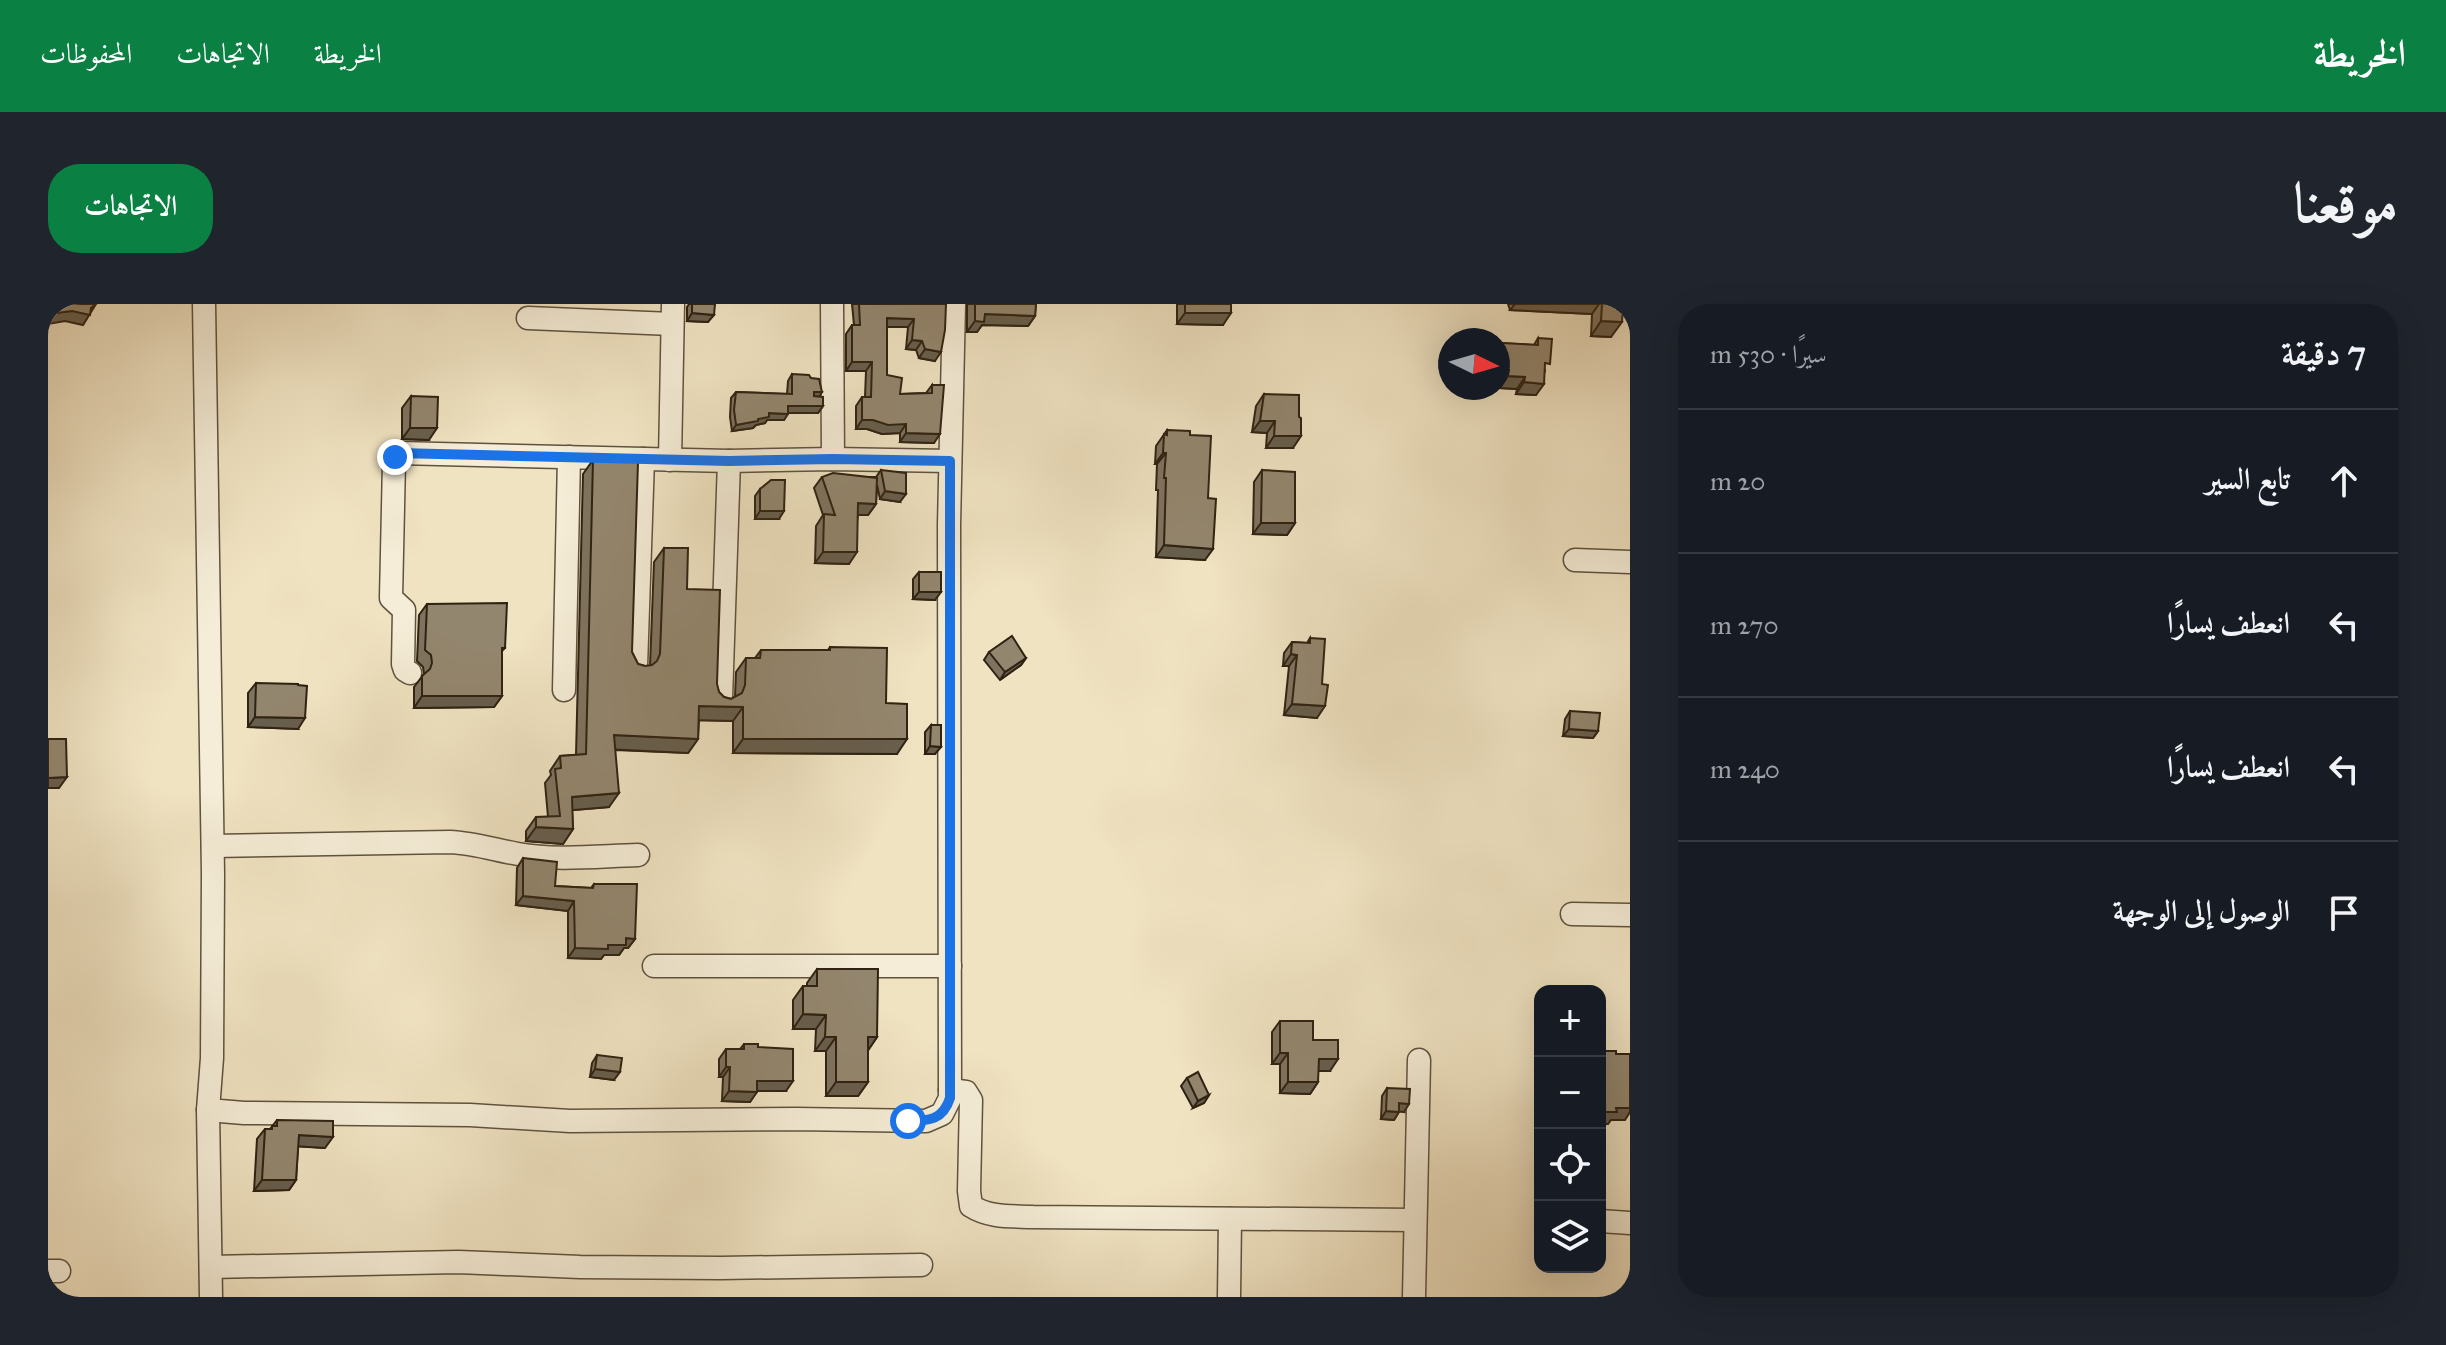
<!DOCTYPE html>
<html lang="ar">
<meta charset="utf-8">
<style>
body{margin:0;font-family:"IM FELL Great Primer",Amiri,serif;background:#20242c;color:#f1f3f6;direction:rtl}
.controls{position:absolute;right:24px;bottom:24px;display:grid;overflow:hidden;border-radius:16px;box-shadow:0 8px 32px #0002}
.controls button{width:72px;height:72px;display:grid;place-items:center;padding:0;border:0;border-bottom:2px solid #363941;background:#171b24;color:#f1f3f6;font:40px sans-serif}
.compass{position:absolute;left:1390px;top:24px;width:72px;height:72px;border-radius:50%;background:#171b24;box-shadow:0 8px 32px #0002;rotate:95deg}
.stop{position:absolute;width:24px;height:24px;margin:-18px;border:6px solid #1a73e8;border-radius:50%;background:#fff}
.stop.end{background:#1a73e8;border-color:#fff;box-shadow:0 2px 8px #0008}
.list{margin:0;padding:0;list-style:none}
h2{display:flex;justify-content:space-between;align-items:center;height:104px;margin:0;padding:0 32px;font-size:34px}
h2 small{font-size:26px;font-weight:400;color:#9ea1a6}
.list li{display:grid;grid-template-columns:52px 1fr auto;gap:24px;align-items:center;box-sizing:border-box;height:144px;padding:0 32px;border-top:2px solid #363941}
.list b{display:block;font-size:30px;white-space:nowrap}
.list em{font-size:26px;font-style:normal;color:#9ea1a6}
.icon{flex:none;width:44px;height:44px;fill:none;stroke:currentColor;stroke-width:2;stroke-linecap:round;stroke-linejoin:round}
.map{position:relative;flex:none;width:1582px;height:993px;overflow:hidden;direction:ltr;border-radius:32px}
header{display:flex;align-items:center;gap:48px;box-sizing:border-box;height:112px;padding:0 40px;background:#0b8043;color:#fff}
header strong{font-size:38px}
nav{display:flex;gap:44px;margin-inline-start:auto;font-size:28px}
.intro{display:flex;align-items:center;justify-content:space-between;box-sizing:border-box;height:192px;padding:0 48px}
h1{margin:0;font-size:56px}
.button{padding:20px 36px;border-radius:32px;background:#0b8043;color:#fff;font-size:28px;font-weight:700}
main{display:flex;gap:48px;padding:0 48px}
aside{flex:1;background:#171b24;border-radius:32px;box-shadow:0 8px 32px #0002}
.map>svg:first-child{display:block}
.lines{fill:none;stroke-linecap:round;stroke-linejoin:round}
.minor-casing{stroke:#5f523e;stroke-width:25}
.minor{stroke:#f5edd7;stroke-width:22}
.wall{fill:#7e735f;stroke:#2f2212;stroke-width:2}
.shaded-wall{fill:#675e4d;stroke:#2f2212;stroke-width:2}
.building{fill:#93866e;stroke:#2f2212;stroke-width:2}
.route{stroke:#1a73e8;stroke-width:10}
</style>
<header>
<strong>الخريطة</strong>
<nav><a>الخريطة</a><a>الاتجاهات</a><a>المحفوظات</a></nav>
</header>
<div class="intro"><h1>موقعنا</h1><a class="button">الاتجاهات</a></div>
<main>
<aside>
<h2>7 دقيقة<small>سيرًا · 530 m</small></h2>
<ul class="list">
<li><svg class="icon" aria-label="ahead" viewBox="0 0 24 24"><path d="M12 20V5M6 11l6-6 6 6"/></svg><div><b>تابع السير</b></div><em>20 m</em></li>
<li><svg class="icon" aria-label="left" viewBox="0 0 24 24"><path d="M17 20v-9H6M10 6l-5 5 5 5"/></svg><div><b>انعطف يسارًا</b></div><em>270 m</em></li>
<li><svg class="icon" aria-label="left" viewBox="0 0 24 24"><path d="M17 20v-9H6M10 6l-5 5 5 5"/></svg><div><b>انعطف يسارًا</b></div><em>240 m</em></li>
<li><svg class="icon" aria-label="arrive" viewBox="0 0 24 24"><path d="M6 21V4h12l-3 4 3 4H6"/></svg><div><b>الوصول إلى الوجهة</b></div></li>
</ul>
</aside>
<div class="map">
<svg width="1582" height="993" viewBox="0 0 1582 993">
<rect width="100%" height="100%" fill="#f0e3c2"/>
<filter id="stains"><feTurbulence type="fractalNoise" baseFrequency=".0025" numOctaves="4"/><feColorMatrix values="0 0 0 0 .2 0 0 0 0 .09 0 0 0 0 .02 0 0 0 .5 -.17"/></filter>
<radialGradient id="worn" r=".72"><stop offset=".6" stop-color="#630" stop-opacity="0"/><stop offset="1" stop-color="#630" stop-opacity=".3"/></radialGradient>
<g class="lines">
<g class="minor-casing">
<g id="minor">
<path d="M156 0 165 570 164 754 160 806 196 809 422 811 522 817 748 815 878 817 894 810 902 794 901 221 906 0"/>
<path d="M784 0 785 155"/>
<path d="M480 14 624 20"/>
<path d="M622 156 625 0"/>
<path d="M1527 256 1582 258"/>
<path d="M588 363 595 155"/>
<path d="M362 369 357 366 355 360 356 306 343 294 346 158 350 149 681 157 785 155 902 157"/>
<path d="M516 386 521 153"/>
<path d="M673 395 681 157"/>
<path d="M165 542 402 538C426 539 447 546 470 550 509 557 551 552 590 551"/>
<path d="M1524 610 1582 611"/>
<path d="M606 662H902"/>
<path d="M902 786 918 788 923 796 921 887 923 902C942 914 963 912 985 913L1367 916"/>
<path d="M160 806 163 993"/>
<path d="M1552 917 1582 919"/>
<path d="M163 963 410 958 532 963 673 964 873 961"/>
<path d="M0 967H11"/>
<path d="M1181 993 1182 915"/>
<path d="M1366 993 1371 756"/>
</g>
</g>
<use href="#minor" class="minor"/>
</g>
<g class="wall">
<path d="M641 0H667L660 18 639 17V3Z"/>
<path d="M804 0H898L887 57 871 54 868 46 858 45 860 23H839V71L852 90 878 89 884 81 886 139 852 138V129L834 130 819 125H808V102L814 93H817L818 67H798V30L804 21H806Z"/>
<path d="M919 0H988L987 12 980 22 934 21 929 28H919Z"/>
<path d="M1129 0H1183L1175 21 1129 20Z"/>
<path d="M1460 0H1575L1563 33 1543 32 1544 10 1462 6Z"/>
<path d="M1490 34 1497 67 1488 91 1468 90 1469 85 1452 84 1453 78H1450V44L1454 39 1486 41Z"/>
<path d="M744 70 771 93 775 102 770 109H740L736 116H719L717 119 708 121 705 124 684 127 682 113 683 94 688 88 739 90 740 77Z"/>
<path d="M1216 90 1245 144H1218L1219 129 1204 128 1208 102Z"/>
<path d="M363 92 381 136 354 135V104Z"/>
<path d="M1119 126 1157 256 1108 253 1110 186H1108L1109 160H1107L1108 142Z"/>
<path d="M545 156 584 348 590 360 597 362H602L606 258 616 244 639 285 671 388 676 393 683 395 687 393 688 368 698 354H707L713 346H780L782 343 838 399 849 450 685 449V417L651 416 650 435 640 449 567 446 561 503 524 506 525 525 515 540 478 537V527L488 513H500L497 479 503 471 502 467 512 452 528 451 535 170Z"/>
<path d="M833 166 852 198 832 195 829 181 828 200 820 211H810L801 260 767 259 768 222 775 211 766 184 774 173H828Z"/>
<path d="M1214 166 1247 219 1239 231 1205 230 1206 178Z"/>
<path d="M712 185 731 215H707V192Z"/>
<path d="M871 268 887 296 865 295V275Z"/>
<path d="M379 300 457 344 454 347V392L446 403 366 404V383L376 370 375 363 369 357 371 311Z"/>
<path d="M1262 334 1269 414 1236 411 1241 362H1235L1236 349 1244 338 1259 339Z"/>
<path d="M941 348 978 354 973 361 952 376 936 356Z"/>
<path d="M208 379 250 425 200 423V389Z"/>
<path d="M1522 407 1550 427 1545 434 1515 432 1517 415Z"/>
<path d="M883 421 887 450H877V428Z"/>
<path d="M475 554 507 582 543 584 546 580 587 635 580 644H576L571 651H556L553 655 520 654V607L468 601 469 564Z"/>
<path d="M769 665 829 733 820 746V778L810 792H778V747H767L768 725H745V696L755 682H759V679Z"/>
<path d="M1232 717 1265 736 1282 767H1270V778L1262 790 1232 789V760H1224V728Z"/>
<path d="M696 740 710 743 738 787H709L702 798 674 797 675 773H671V755L678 745H692Z"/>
<path d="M549 751 566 776 542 773 544 759Z"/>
<path d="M1139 774 1161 791 1156 799 1145 804 1133 782Z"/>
<path d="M1339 784 1356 808 1351 807 1346 816 1333 815 1334 792Z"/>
<path d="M229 816 277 844 250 842 248 876 241 886 206 887 209 835 217 825H222Z"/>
</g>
<g class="shaded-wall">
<path d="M48 0 35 21 17 17 0 20V10L43 4Z"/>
<path d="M1467 0H1551L1544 10 1462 6Z"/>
<path d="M644 9 666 11 660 18 639 17Z"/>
<path d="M1137 9H1183L1175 21 1129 20Z"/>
<path d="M937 10 987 12 980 22 934 21 929 28H919L927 17Z"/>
<path d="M839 14 866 15 860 23H833Z"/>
<path d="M1553 17 1574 18 1563 33 1543 32Z"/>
<path d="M864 36 874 37 868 46 858 45Z"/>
<path d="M877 45 893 48 887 57 871 54Z"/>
<path d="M804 58H824L818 67H798Z"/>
<path d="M1452 66H1461L1453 78H1450V69Z"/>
<path d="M1460 72 1477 73 1469 85 1452 84Z"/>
<path d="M1476 78 1496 80 1488 91 1468 90Z"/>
<path d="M766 88H774L770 95H761Z"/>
<path d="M740 102H775L770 109H736Z"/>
<path d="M721 109 740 110 736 116H719L717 119 708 121 705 124 684 127 688 121 710 115Z"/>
<path d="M814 116H825L858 120 852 129 834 130 819 125H808Z"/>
<path d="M1212 117H1227L1219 129 1204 128Z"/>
<path d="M362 124H389L381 136 354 135Z"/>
<path d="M858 129 892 130 886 139 852 138Z"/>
<path d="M1226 132H1253L1245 144H1218Z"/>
<path d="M1115 149H1118L1109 160H1107Z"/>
<path d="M837 187 858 190 852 198 832 195Z"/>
<path d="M810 199 828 200 820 211H802Z"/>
<path d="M712 207H736L731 215H707Z"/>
<path d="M1213 219H1247L1239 231 1205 230Z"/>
<path d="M1116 241 1165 245 1157 256 1108 253Z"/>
<path d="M775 248H809L801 260 767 259Z"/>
<path d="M871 288H893L887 296 865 295Z"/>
<path d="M1243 350 1249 351 1241 362H1235Z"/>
<path d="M978 354 973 361 952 376 957 368Z"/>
<path d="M374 392H454L446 403 366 404Z"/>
<path d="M1244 400 1277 402 1269 414 1236 411Z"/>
<path d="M651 402 695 403 685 417 641 416Z"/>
<path d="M207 413 257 414 250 425 200 423Z"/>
<path d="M1521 425 1550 427 1545 434 1515 432Z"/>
<path d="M566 431 650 435 640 449 556 445Z"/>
<path d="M695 435H859L849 450 685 449Z"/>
<path d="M882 442 893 443 887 450H877Z"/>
<path d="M19 473 11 484H0V474Z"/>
<path d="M571 489 561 503 514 507 524 493Z"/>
<path d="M488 523 525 525 515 540 478 537Z"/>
<path d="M475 592 526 597 520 607 468 601Z"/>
<path d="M578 634 587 635 580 644H576L571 651H556L553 655 520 654 527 644 560 641Z"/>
<path d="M755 710 778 711 768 725H745Z"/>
<path d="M777 733H788L778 747H767Z"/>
<path d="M820 733H829L819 748Z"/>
<path d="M1232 749H1240L1232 760H1224Z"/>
<path d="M1271 755H1290L1282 767H1263Z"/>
<path d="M678 763H682L675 773H671Z"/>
<path d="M547 765 572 768 566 776 542 773Z"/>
<path d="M709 777H745L738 787H702Z"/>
<path d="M788 778H820L810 792H778Z"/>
<path d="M1240 778H1270L1262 790 1232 789Z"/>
<path d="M681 787 709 788 702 798 674 797Z"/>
<path d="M1161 791 1156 799 1145 804 1150 797Z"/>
<path d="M1351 799 1361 800 1356 808 1346 807Z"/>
<path d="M1568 804H1582V808L1577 816H1563L1560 820H1552V808Z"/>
<path d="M1338 807 1351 808 1346 816 1333 815Z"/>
<path d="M251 831 285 833 277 844 244 842Z"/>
<path d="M214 876H248L241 886 206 887Z"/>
</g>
<g class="building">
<path d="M0 0H48L43 4 42 11 24 7 0 10Z"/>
<path d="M644 0H667L666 11 644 9Z"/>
<path d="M811 0H898L897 26 893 48 877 45 874 37 864 36 866 15 839 14V71L854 74 852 90 884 89V81H896L892 130 858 129V120L840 121 825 116H814V93H823L824 58H804V21H812Z"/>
<path d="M927 0H988L987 12 937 10 936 18 927 17Z"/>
<rect x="1137" y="0" width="46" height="9"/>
<path d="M1554 0H1575L1574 18 1553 17Z"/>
<path d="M1490 34 1504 35 1502 60 1497 59 1496 80 1476 78 1477 73 1460 72 1461 66H1452L1454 39 1490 41Z"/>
<path d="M744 70 761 71 763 74 771 75 774 88H766V92L775 93V102H740V110L721 109V113L710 115V117L688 121 686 106 688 88 744 90Z"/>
<path d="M1216 90 1251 91V113L1253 114V132H1226L1227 117H1212Z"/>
<path d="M363 92 390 93 389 124H362Z"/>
<path d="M1119 126 1142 127V131L1163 132 1160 194 1168 195 1165 245 1116 241 1118 174H1116L1118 149H1115L1116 130 1119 131Z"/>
<path d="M545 156 590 158 584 348 590 360 597 362 604 361 609 357 612 350 616 244H640L639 285 672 286 669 380 671 388 676 393 683 395 694 389 697 381 698 354H712L713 346H782V343L839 344 838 399 859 400V435H695V403L651 402 650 435 566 431 571 489 524 493 525 525 488 523V513L512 512 507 465 513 464 512 452 538 450Z"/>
<path d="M833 166 858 169V190L837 187Z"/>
<path d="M1214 166 1247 168V219H1213Z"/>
<path d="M785 169 829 174 828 200 810 199 809 248H775L776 210 787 211 774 173Z"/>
<path d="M723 176H737L736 207H712V185Z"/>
<rect x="871" y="268" width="22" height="20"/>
<path d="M459 299 457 344H454V392H374V372L382 365 384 359 383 351 377 346 379 300Z"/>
<path d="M964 332 978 354 957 368 941 348Z"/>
<path d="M1262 334 1277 335 1274 380 1280 381 1277 402 1244 400 1249 351 1243 350 1244 338 1262 339Z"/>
<path d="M208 379 250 380V381L259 382 257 414 207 413Z"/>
<path d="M1522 407 1552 409 1550 427 1521 425Z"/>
<path d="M883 421H893V443L882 442Z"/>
<path d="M0 435H18L19 473 0 474Z"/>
<path d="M475 554 509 558 507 582 545 584 546 580H589L587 635 578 634V641H560V645L527 644 526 597 475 592Z"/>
<path d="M769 665H830L829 733H820V778H788V733H777L778 711 755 710V682H769Z"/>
<path d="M1232 717H1265V736H1290V755H1271L1270 778H1240V749H1232Z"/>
<path d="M696 740H710V743L745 745V777H709V788L681 787 682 763H678V745H696Z"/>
<path d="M1552 747H1568V750H1582V804H1568L1569 808H1552Z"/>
<path d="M549 751 574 754 572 768 547 765Z"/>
<path d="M1150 768 1161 791 1150 797 1139 774Z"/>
<path d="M1339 784 1362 785 1361 800 1351 799V808L1338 807Z"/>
<path d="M229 816 285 817V833L251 831 248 876H214L217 825H224V822H229Z"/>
</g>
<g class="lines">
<path class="route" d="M347 153 350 149 681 157 785 155 902 157V794C895 816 881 817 860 817"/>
</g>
<rect width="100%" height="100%" filter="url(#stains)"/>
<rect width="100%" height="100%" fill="url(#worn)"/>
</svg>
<div class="controls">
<button>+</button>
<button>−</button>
<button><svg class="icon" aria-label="locate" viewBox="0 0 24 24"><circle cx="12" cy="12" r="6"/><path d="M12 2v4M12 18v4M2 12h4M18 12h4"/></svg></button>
<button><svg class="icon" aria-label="layers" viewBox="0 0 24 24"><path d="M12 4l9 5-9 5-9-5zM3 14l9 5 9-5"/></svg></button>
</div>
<svg class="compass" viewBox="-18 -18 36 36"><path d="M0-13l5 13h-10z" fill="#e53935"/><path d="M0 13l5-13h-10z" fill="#9ea1a6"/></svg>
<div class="stop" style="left:860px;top:817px"></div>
<div class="stop end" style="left:347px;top:153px"></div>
</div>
</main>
